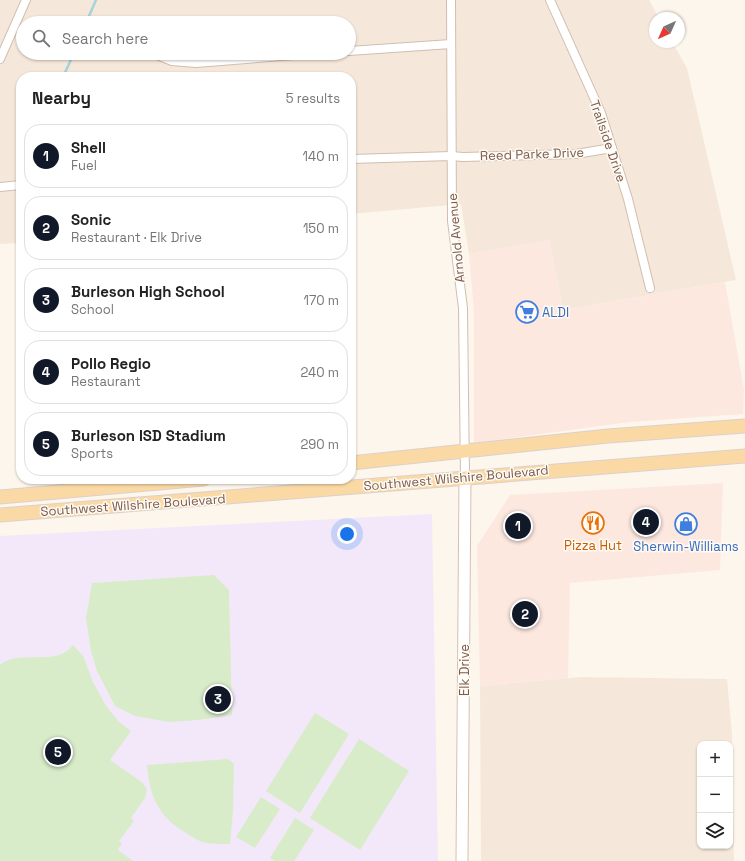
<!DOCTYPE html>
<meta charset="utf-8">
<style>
body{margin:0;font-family:"Space Grotesk",sans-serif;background:#f2f2f2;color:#222}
.controls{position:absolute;right:12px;bottom:12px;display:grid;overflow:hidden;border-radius:8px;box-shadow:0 1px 3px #0004}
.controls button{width:36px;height:36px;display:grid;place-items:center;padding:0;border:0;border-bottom:1px solid #e0e0e0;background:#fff;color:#222;font:20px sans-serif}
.compass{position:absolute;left:649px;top:12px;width:36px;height:36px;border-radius:50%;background:#fff;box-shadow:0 1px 3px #0004;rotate:225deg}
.you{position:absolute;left:347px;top:534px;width:14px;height:14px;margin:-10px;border:3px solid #fff;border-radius:50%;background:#1a73e8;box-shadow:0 0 0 6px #1a73e833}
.badge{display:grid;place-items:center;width:26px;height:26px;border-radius:50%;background:#111827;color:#fff;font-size:13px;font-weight:700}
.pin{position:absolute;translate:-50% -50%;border:2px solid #fff;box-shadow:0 1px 4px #0006}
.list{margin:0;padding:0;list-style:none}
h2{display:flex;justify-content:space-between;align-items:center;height:52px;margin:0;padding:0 16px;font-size:17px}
h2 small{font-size:13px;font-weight:400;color:#767676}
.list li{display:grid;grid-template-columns:26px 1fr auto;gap:12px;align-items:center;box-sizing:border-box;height:64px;margin:0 8px 8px;padding:0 8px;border:1px solid #e0e0e0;border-radius:16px}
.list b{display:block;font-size:15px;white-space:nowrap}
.list p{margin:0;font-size:13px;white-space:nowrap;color:#767676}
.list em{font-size:13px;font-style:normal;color:#767676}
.icon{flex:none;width:22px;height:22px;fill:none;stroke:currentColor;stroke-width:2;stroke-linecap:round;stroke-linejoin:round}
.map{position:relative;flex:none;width:745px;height:861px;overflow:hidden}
.search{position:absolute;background:#fff;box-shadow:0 1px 3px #0004;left:16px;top:16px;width:340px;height:44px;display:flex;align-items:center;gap:10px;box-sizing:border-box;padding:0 14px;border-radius:22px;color:#767676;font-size:15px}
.panel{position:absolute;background:#fff;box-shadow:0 1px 3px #0004;left:16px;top:72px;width:340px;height:412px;border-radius:16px}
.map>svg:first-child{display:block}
.residential{fill:#f5e8da;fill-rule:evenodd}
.commercial{fill:#fde8e0}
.education{fill:#f3e8fa}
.green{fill:#d8ecc9}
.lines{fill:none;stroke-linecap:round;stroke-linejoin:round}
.stream{stroke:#a5d3da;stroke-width:2.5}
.street-casing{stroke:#d1beb0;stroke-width:10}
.secondary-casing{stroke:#d6c0b0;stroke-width:13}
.primary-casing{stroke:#dad1cd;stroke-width:15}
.street{stroke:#fff;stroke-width:8}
.secondary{stroke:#fff;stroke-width:11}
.primary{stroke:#fbd9a5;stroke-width:13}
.labels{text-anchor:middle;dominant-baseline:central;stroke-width:3;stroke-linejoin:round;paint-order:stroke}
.street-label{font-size:13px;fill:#7a5c4d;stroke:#fffaf3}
.shop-label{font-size:13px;fill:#366cbe;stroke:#fffaf3;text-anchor:start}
.food-label{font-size:13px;fill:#c56008;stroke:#fffaf3}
</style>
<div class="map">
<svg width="745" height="861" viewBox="0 0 745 861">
<rect width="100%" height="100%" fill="#fdf6ec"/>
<g class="residential">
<path d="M0 0H649L659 18H655V42H672L687 68 736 280 563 310 549 240 469 254 461 204 351 214V77H21V243L0 244ZM23 23H349V53H23Z"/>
<path d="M581 677 727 679 732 734 734 861H481L480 687 500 684ZM700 744H730V846H700Z"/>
</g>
<g class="commercial">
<path d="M549 240 563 310 725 282 744 390 743 414 630 422 474 443V312L469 254Z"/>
<path d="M723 483 720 570 570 583 568 678 500 684 480 687 477 546 510 495Z"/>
</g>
<path class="education" d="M432 514 438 861H0V536Z"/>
<g class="green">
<path d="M214 575 229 590 232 715 198 720 169 722 135 716 115 706 97 671 91 651 86 618 92 583Z"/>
<path d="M73 645 83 656 93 682 106 706 119 722 131 731 110 760 143 783 145 786 147 790 145 798 131 818 134 821 119 841 122 843 118 850 133 861H0V665C19 648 56 668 73 645Z"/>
<path d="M315 713 349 734 300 813 266 791Z"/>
<path d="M359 739 409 771 360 850 310 818Z"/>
<path d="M228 759 234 764 233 810 230 844C221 844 211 844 202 842 197 840 191 836 186 833 158 816 150 797 147 765Z"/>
<path d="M261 797 280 809 255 848 236 837Z"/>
<path d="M295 818 314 830 294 861H275L270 858Z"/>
</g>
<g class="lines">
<g class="stream">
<path d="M86 23 96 0"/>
<path d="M63 77 74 53"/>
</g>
<g class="street-casing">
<g id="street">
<path d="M451 0 452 221 463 308 465 478"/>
<path d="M550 0 601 113 628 199 650 288"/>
<path d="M349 51 451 44"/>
<path d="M152 53 172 61 196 63 319 53"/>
<path d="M0 59 26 0"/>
<path d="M351 159 451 156 463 157 576 154 612 148"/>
<path d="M0 187 21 185"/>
</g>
</g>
<g class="secondary-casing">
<path id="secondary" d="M462 861 465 478"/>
</g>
<g class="primary-casing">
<g id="primary">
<path d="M351 463 608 436 745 426"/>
<path d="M0 497 204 479"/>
<path d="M0 515 745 456"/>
</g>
</g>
<use href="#street" class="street"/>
<use href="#secondary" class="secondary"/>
<use href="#primary" class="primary"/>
</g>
<defs>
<g id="supermarket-ring" transform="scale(1.15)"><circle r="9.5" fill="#fffaf3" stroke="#3f7fe0" stroke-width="1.5"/><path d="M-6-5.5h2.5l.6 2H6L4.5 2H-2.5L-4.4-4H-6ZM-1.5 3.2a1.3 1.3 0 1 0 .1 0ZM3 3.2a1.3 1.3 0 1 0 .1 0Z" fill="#3f7fe0"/></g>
<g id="restaurant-ring" transform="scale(1.15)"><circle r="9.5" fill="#fffaf3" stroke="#e8710a" stroke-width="1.5"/><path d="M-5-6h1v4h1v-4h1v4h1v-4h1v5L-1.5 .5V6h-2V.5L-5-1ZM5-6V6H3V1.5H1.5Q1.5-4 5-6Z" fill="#e8710a"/></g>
<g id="shop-ring" transform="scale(1.15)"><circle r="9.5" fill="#fffaf3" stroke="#3f7fe0" stroke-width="1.5"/><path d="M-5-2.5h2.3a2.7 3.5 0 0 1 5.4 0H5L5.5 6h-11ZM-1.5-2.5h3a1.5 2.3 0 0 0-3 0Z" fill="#3f7fe0"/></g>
</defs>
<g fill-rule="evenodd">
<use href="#supermarket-ring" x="527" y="312"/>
<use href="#restaurant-ring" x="593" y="523"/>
<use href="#shop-ring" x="686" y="524"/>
</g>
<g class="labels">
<g class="street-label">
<text transform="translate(608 141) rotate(71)">Trailside Drive</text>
<text transform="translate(532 154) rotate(-2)">Reed Parke Drive</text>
<text transform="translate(456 238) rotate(-95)">Arnold Avenue</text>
<text transform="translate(456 478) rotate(-5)">Southwest Wilshire Boulevard</text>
<text transform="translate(133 505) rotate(-4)">Southwest Wilshire Boulevard</text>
<text transform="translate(464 670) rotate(-90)">Elk Drive</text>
</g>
<g class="shop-label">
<text x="542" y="312">ALDI</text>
<text x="686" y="546" text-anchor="middle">Sherwin-Williams</text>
</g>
<g class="food-label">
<text x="593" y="545">Pizza Hut</text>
</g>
</g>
</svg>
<div class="controls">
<button>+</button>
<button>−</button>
<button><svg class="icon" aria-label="layers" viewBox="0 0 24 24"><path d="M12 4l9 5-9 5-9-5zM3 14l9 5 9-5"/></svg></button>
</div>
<svg class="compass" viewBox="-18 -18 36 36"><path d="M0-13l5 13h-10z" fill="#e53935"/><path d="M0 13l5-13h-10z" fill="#767676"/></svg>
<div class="you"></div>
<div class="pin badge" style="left:518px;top:526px">1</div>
<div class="pin badge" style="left:525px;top:614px">2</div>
<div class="pin badge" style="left:218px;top:699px">3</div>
<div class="pin badge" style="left:646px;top:522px">4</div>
<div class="pin badge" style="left:58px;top:752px">5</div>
<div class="search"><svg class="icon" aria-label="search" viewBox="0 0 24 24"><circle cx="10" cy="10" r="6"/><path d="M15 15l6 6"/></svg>Search here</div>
<section class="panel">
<h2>Nearby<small>5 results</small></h2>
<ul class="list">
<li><span class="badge">1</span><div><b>Shell</b><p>Fuel</p></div><em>140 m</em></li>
<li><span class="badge">2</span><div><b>Sonic</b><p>Restaurant · Elk Drive</p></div><em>150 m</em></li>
<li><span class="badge">3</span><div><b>Burleson High School</b><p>School</p></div><em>170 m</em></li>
<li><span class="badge">4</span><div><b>Pollo Regio</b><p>Restaurant</p></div><em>240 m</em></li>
<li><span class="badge">5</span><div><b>Burleson ISD Stadium</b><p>Sports</p></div><em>290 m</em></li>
</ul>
</section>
</div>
